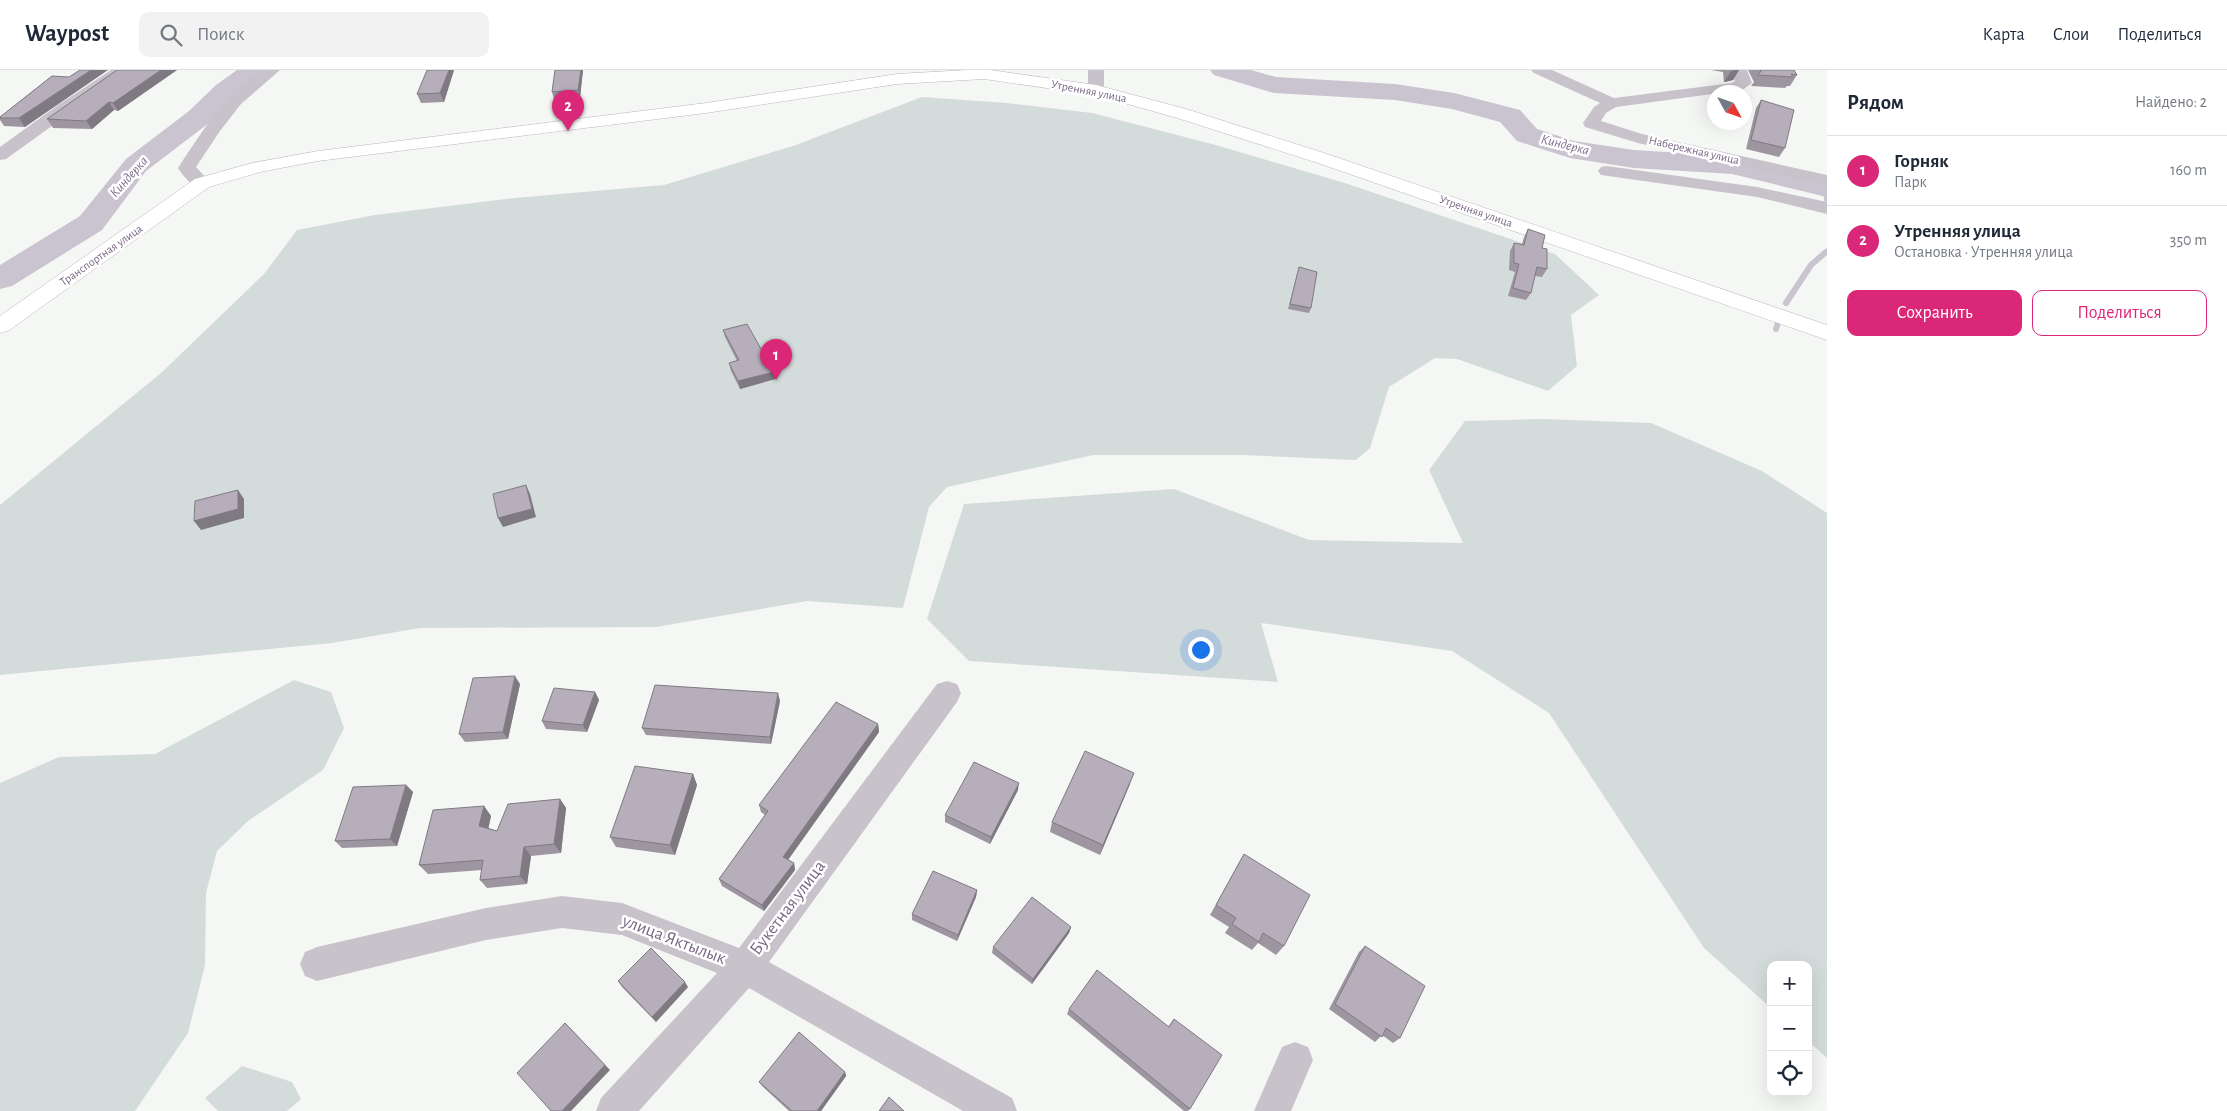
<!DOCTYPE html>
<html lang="ru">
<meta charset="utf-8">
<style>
body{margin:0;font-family:"Alegreya Sans",sans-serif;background:#f2f2f3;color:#1f2937}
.controls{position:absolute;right:15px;bottom:15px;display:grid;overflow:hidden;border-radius:10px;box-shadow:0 5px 20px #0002}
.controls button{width:45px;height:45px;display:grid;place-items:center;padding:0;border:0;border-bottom:1px solid #e0e1e3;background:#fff;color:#1f2937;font:25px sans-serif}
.compass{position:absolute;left:1707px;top:15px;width:45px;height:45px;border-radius:50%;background:#fff;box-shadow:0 5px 20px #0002;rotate:130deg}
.you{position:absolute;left:1200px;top:579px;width:18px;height:18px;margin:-12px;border:4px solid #fff;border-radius:50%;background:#1a73e8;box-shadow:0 0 0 8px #1a73e833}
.badge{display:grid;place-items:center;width:32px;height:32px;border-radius:50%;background:#db2777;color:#fff;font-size:16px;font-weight:700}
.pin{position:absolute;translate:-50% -41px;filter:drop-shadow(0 1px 2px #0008)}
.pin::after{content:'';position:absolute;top:26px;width:18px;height:15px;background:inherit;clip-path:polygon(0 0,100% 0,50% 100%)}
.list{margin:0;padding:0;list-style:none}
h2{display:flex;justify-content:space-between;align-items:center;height:65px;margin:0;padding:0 20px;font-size:21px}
h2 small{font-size:16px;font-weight:400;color:#747a83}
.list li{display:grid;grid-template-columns:32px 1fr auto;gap:15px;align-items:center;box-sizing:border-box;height:70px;padding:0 20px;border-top:1px solid #e0e1e3}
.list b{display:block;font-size:19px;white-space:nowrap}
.list p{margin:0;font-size:16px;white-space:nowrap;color:#747a83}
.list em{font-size:16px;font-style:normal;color:#747a83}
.actions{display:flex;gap:10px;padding:15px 20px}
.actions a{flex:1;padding:11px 0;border:1px solid #db2777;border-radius:10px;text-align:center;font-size:18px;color:#db2777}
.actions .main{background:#db2777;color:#fff}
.icon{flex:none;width:28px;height:28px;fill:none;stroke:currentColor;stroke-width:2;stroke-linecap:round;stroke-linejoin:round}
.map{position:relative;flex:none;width:1827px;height:1041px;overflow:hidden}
header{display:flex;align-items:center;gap:30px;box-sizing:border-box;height:70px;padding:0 25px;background:#fff;border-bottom:1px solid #e0e1e3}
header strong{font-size:24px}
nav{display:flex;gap:28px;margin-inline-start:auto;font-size:18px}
.search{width:350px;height:45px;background:#f2f2f3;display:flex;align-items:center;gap:12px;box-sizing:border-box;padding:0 18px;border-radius:10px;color:#747a83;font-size:19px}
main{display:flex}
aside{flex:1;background:#fff}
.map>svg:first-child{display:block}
.green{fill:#d4dcdb}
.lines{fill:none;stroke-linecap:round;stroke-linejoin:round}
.stream-far1{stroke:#cac3d0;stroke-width:5}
.stream{stroke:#cac3d0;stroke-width:6}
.river{fill:#cac3d0;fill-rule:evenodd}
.secondary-casing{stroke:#bcb5bf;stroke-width:1}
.street{fill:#c8c3ca;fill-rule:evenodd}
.secondary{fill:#fff;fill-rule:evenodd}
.wall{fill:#9d96a0}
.shaded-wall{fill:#7f7a82}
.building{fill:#b6aeba;stroke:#7f7a82}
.labels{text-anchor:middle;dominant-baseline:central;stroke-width:5;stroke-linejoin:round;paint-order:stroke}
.far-street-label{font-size:12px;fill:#7b6785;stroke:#fff}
.far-water-label{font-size:14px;font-style:italic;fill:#7e6e8e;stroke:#fff}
.near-street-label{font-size:18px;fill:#7b6785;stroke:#fff}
</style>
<header>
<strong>Waypost</strong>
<div class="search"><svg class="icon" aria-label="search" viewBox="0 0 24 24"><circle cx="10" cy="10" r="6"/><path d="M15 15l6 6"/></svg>Поиск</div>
<nav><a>Карта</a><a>Слои</a><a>Поделиться</a></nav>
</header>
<main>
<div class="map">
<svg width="1827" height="1041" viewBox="0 0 1827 1041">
<rect width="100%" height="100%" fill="#f5f7f5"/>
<g class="green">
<path d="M922 27 1007 33 1092 43 1212 74 1345 113 1555 184 1599 225 1571 245 1577 296 1548 321 1457 289 1435 288 1389 317 1370 378 1356 390 1242 385H1093L947 417 929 437 903 538 807 531 656 557 420 558 332 573 0 605V435L161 303 264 204 297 160 375 145 514 128 664 115 793 76Z"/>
<path d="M1541 349 1651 353 1762 401 1827 443V988L1808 971V895H1771V938L1704 878 1549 643 1452 581 1261 553 1278 612 969 591 927 549 964 434 1174 419 1309 470 1463 473 1429 400 1465 351Z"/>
<path d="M294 610 331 622 344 658 323 700 248 751 217 781 206 823 205 895 188 963 135 1041H0V713L59 687 155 684Z"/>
<path d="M242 996 292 1012 301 1029 287 1041H218L205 1028Z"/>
</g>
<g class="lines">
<g class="stream-far1">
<path d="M1825 118 1827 132"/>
<path d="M1824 183 1827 181"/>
</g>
<g class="stream">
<path d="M1786 233 1811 195 1826 182"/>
<path d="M1776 259 1778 252"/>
</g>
<g class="river">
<path d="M237 0H267L263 5 234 27 209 53 146 101 102 160 12 216 0 219V195L80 146 126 89 189 41 216 15Z"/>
<path d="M1210 0H1251L1276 7 1395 14 1454 23 1520 40 1537 59 1574 71 1634 80 1732 86 1827 109V127L1732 104 1634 98 1570 88 1517 71 1500 52 1452 39 1395 30 1274 23 1214 5Z"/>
</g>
<g class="secondary-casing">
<path id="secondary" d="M968 0H990L1096 15 1186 39 1327 84 1827 255V270L1315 92 1174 47 1095 25 984 9 897 14 706 43 318 91 260 102 209 117 8 261 0 263V246L195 109 252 93 318 81 706 33 897 4Z"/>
</g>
<g class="street">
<path d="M111 0H130L6 89 0 90V77L58 35Z"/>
<path d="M262 0H280L241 34 220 61 196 97 211 113 208 117C195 120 185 109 178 98 202 62 225 24 262 0Z"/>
<path d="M1088 0H1104V20L1102 23H1090L1088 20Z"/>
<path d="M1531 0H1552L1614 28 1732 13 1735 11 1731 0H1747L1752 13 1742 20 1616 37 1606 43 1601 51 1642 64 1827 105V115L1638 73 1585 57 1583 53 1594 37 1600 33 1534 3Z"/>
<path d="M1607 96 1757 117 1827 132V144L1757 127 1601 105 1598 101 1601 97Z"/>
<path d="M947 611 957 614 961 623 957 632 769 892 1012 1028 1017 1041H963L749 918 639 1041H596L601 1028 717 903 622 865 562 858 486 870 317 911 305 906 300 894 305 882 317 877 486 838 562 826 622 833 739 878 937 614Z"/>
<path d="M1295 972 1308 977 1313 990 1291 1041H1254L1282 977Z"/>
</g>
<use href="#secondary" class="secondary"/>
</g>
<g class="wall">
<path d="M117 0H177L118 41 114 40 92 59 53 58 47 49Z"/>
<path d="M454 0 444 32 421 33 417 24Z"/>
<path d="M555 0H583L580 27 554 29 552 22Z"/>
<path d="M1711 0H1739L1733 10 1724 12 1723 2Z"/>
<path d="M1748 0H1794L1797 5 1790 16H1787L1785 18 1751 16 1754 12Z"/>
<path d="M52 6 25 57 4 56 0 50V47Z"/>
<path d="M1761 30 1785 78 1779 87 1746 79 1756 38Z"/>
<path d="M1528 159 1542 178 1547 199 1542 207 1535 206 1531 223 1526 230 1508 226 1515 202 1509 200 1510 181 1514 173 1522 174 1524 167Z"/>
<path d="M1299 197 1311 238 1309 243 1288 239Z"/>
<path d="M723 260 774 302 775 309 740 319 731 301 729 293 737 291 725 267Z"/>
<path d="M520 614 508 669 465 672 459 664Z"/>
<path d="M595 622 599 630 587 662 546 659 542 651Z"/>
<path d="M780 631 771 674 646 665 642 658Z"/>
<path d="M878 654 879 662 788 790 794 793 795 800 764 841 722 816 719 809 765 745 761 742 759 735Z"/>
<path d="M693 704 697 715 675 785 616 777 610 767Z"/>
<path d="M1130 714 1100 785 1050 762 1052 752Z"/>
<path d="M406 715 413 722 397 776 342 778 335 771Z"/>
<path d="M1018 720 990 774 945 752V745Z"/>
<path d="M560 729 566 738 561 783 531 786 527 814 487 818 480 810 482 800 428 804 419 795 484 736 491 746 488 758 497 761Z"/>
<path d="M1244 784 1284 876 1276 885 1258 873 1252 880 1225 863 1229 857 1210 845Z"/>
<path d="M977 820 976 827 957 871 912 850V844Z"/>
<path d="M1071 857 1069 863 1032 914 992 883 993 877Z"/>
<path d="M1365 876 1400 968 1393 973 1382 965 1375 972 1329 939 1359 882Z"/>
<path d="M618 911 688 917 656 952 622 917Z"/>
<path d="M1069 939 1168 957 1174 949 1190 1039 1188 1041H1184L1067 944Z"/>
<path d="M845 1002 846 1006 821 1041H789L762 1016 759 1012Z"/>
</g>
<g class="shaded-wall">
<path d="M91 0H108L25 57 19 48Z"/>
<path d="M161 0H177L118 41 113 33Z"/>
<path d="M449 0H454L444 32 440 23Z"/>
<path d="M581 0H583L580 27 578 20Z"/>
<path d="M1736 0H1739L1733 10 1724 12 1731 1Z"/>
<path d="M109 32 114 40 92 59 86 51Z"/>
<path d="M774 302 775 309 740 319 738 311Z"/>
<path d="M526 415 530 424 536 447 503 457 498 448Z"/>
<path d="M238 420 244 429V448L201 460 194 451Z"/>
<path d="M515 606 520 614 508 669 503 662Z"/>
<path d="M595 622 599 630 587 662 583 655Z"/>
<path d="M778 623 780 631 771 674 770 667Z"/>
<path d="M878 654 879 662 785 794 783 787Z"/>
<path d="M1134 703 1130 714 1100 785 1103 775Z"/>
<path d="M693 704 697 715 675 785 670 775Z"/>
<path d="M1019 713 1018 720 990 774 991 767Z"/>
<path d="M406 715 413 722 397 776 390 769Z"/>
<path d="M560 729 566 738 561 783 554 774Z"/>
<path d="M484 736 491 746 487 765 479 756Z"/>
<path d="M524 777 531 786 527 814 520 806Z"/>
<path d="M794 793 795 800 764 841 762 835Z"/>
<path d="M977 820 976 827 957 871 958 865Z"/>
<path d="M1071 857 1069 863 1032 914 1033 909Z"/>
<path d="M685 912 688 917 656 952 652 947Z"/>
<path d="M565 953 610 1000 571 1041H562Z"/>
<path d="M845 1002 846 1006 821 1041H817Z"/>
</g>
<g class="building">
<path d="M80 0H91L19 48H0V47L52 6 69 7Z"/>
<path d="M117 0H161L113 33 109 32 86 51 47 49Z"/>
<path d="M427 0H449L440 23 417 24Z"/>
<path d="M555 0H581L578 20 552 22Z"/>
<path d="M1760 0H1794L1797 5 1791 4 1793 7 1758 5 1761 1Z"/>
<path d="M1761 30 1794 40 1785 78 1751 70Z"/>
<path d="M1528 159 1545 165 1542 178 1547 179V199L1537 197 1531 223 1513 218 1519 194 1514 193V173L1524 175Z"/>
<path d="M1299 197 1317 202 1311 238 1290 234Z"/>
<path d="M747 254 774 302 738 311 729 293 739 290 723 260Z"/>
<path d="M526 415 532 439 498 448 493 424Z"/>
<path d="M238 420V439L194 451 195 431Z"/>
<path d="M515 606 503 662 459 664 473 608Z"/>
<path d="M655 615 778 623 770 667 642 658Z"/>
<path d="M554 618 595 622 583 655 542 651Z"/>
<path d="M836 632 878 654 783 787 794 793 762 835 719 809 768 741 759 735Z"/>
<path d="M1085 681 1134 703 1103 775 1052 752Z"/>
<path d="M974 692 1019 713 991 767 945 745Z"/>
<path d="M635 696 693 704 670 775 610 767Z"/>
<path d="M406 715 390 769 335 771 353 717Z"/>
<path d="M560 729 554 774 524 777 520 806 480 810 483 790 419 795 433 740 484 736 479 756 497 761 508 734Z"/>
<path d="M1244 784 1310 825 1284 876 1263 863 1259 872 1232 854 1236 848 1216 835Z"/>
<path d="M933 801 977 820 958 865 912 844Z"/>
<path d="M1032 827 1071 857 1033 909 993 877Z"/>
<path d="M1365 876 1425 916 1400 968 1386 958 1382 967 1335 934Z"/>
<path d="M651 878 685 912 652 947 618 911Z"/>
<path d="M1097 900 1169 957 1174 949 1222 985 1190 1039 1069 939Z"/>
<path d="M565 953 605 995 562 1041H551L517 1003Z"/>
<path d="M799 962 845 1002 817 1041H792L759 1012Z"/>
<path d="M889 1027 904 1041H879Z"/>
</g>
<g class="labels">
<g class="far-street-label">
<text transform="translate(1089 21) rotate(11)">Утренняя улица</text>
<text transform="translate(1694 80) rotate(13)">Набережная улица</text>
<text transform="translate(1476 141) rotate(19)">Утренняя улица</text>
<text transform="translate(101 185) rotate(-35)">Транспортная улица</text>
</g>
<g class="far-water-label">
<text transform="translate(1565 75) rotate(14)">Киндерка</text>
<text transform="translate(129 107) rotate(-48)">Киндерка</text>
</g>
<g class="near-street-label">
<text transform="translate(788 838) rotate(-53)">Букетная улица</text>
<text transform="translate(674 870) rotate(21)">улица Яктылык</text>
</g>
</g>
</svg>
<div class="controls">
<button>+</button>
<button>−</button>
<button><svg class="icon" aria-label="locate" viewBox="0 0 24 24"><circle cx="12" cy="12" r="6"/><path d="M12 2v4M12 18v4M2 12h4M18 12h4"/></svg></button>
</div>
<svg class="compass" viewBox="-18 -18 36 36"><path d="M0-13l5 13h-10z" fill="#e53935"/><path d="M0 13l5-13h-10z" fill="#747a83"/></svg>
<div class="you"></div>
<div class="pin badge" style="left:776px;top:310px">1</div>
<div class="pin badge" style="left:568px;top:61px">2</div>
</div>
<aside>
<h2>Рядом<small>Найдено: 2</small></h2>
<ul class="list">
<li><span class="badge">1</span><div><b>Горняк</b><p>Парк</p></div><em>160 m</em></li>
<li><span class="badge">2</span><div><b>Утренняя улица</b><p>Остановка · Утренняя улица</p></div><em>350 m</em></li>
</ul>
<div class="actions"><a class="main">Сохранить</a><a>Поделиться</a></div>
</aside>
</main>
